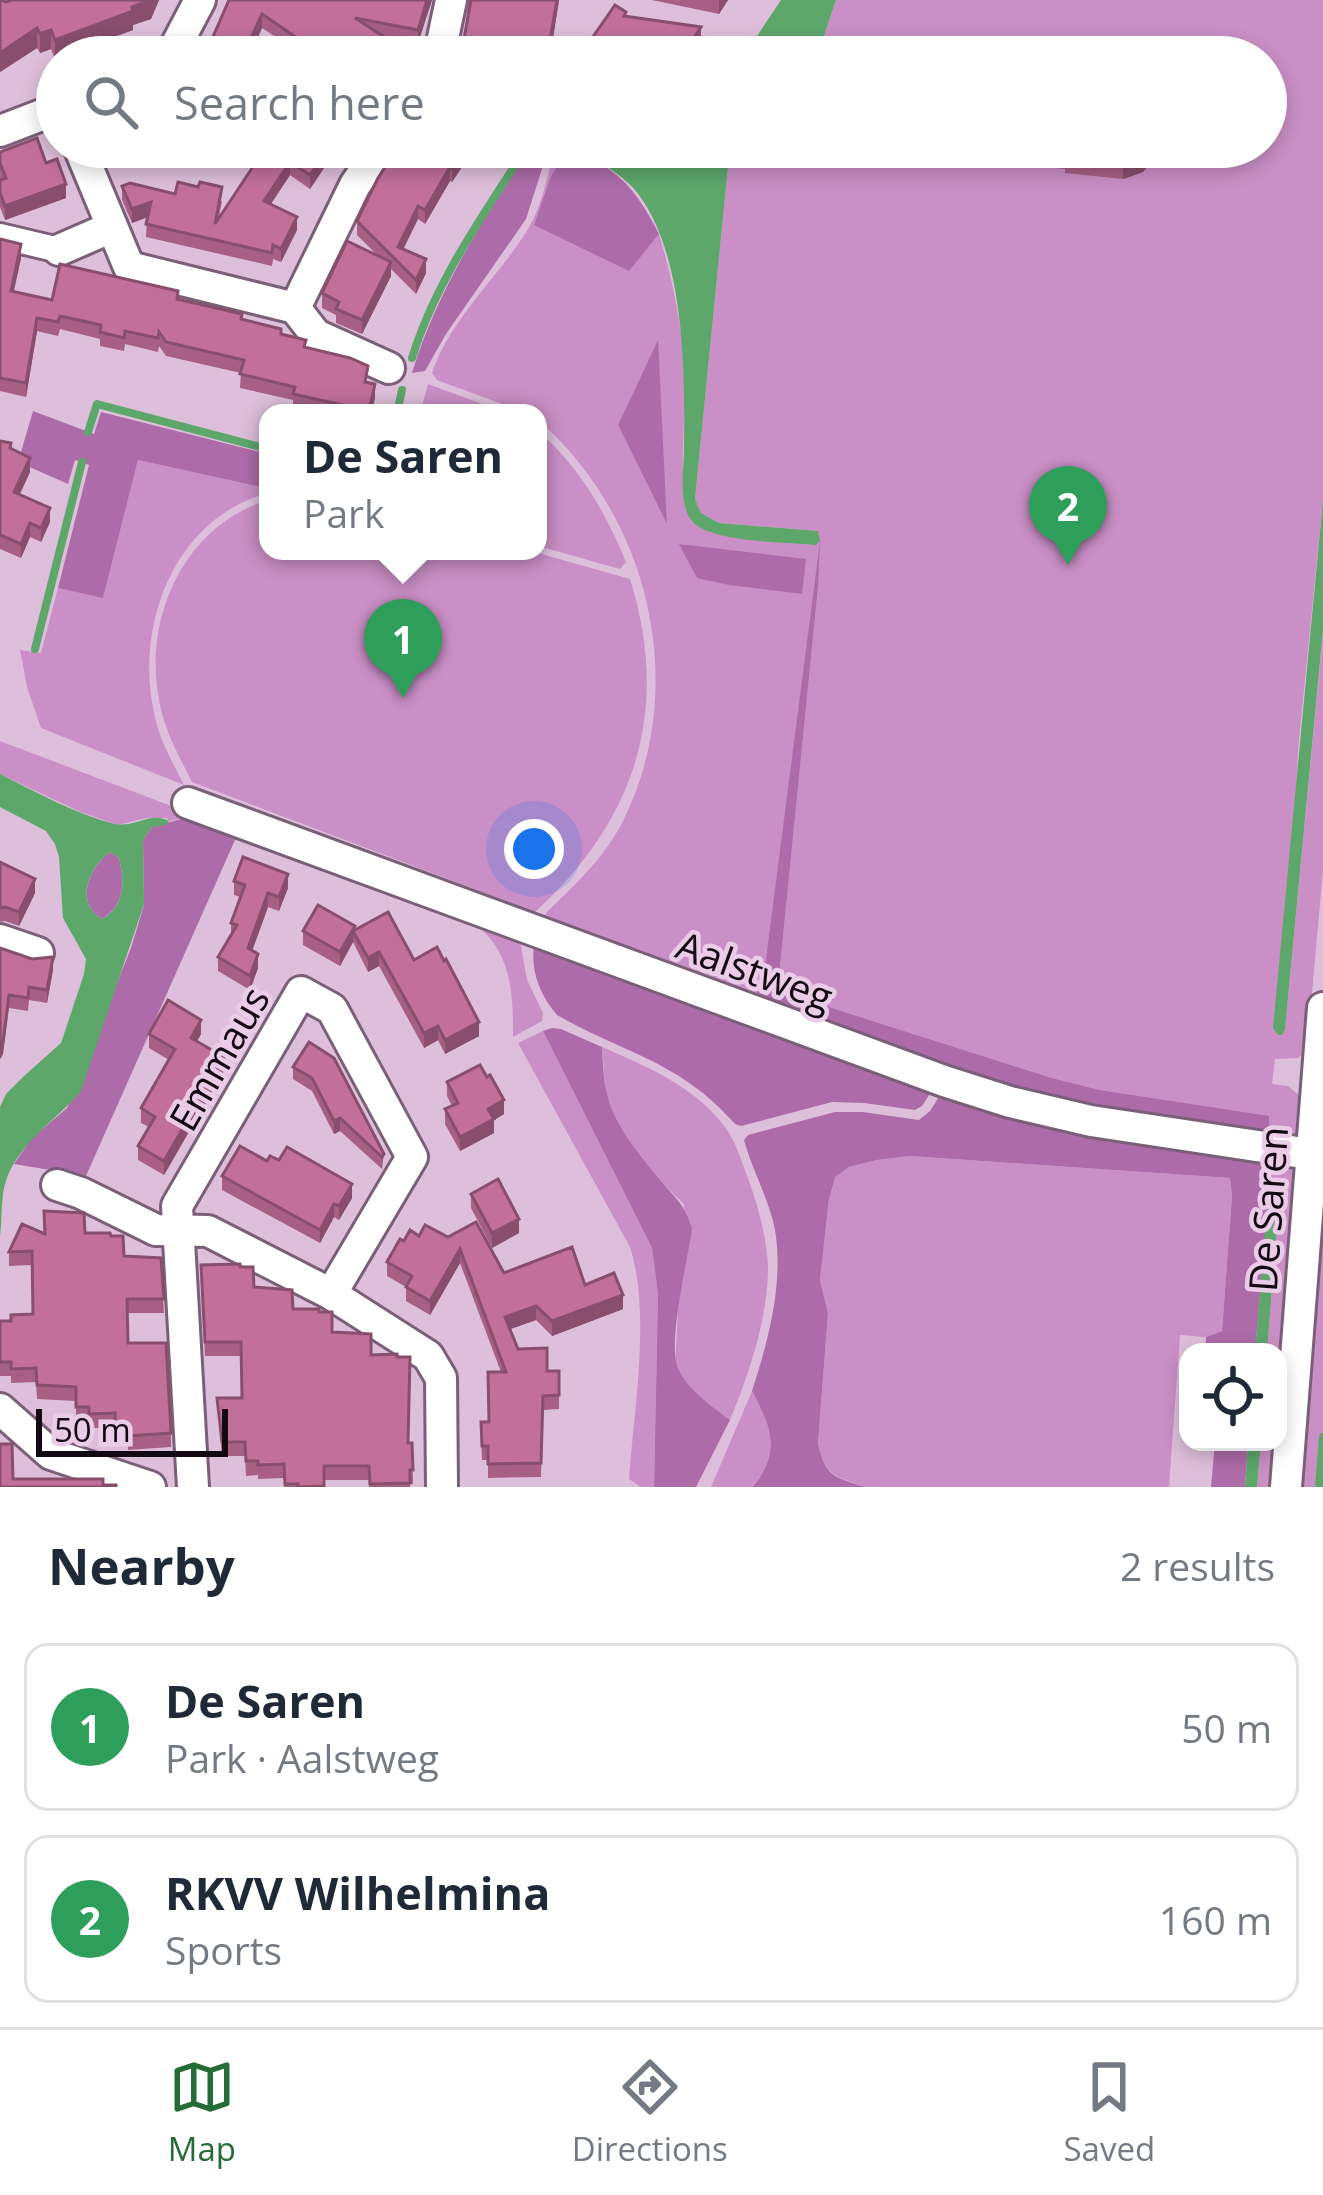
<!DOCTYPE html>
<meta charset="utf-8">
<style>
body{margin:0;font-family:"Open Sans",sans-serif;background:#f6f6f7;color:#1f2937}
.controls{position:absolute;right:36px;bottom:36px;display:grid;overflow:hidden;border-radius:24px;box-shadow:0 6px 18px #0003}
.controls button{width:108px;height:108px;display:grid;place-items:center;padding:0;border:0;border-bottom:3px solid #e0e1e3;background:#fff;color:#1f2937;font:60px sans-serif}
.scale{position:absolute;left:36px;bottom:30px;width:192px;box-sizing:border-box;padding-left:12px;border:6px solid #130912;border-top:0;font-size:33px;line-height:42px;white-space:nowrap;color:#130912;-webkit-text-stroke:9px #ebcce8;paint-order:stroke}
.you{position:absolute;left:534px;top:849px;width:42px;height:42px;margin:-30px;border:9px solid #fff;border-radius:50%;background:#1a73e8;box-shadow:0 0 0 18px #1a73e833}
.badge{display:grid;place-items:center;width:78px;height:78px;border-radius:50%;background:#266c38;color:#fff;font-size:39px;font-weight:700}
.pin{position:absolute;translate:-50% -99px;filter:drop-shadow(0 3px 6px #0008)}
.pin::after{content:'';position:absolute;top:63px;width:42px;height:36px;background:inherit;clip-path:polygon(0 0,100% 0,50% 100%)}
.popup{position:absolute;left:259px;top:404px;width:288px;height:156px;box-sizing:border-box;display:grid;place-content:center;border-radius:24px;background:#fff;filter:drop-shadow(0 3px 9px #0005);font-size:39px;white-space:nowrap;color:#747a83}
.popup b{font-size:45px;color:#1f2937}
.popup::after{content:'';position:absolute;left:50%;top:100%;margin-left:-24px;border:24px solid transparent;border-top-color:#fff}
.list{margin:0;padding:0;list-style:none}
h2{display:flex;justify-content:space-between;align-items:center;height:156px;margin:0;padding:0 48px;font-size:51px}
h2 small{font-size:39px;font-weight:400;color:#747a83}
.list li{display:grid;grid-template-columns:78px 1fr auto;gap:36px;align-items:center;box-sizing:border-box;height:168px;margin:0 24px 24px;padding:0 24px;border:3px solid #e0e1e3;border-radius:24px}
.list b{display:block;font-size:45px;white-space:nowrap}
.list p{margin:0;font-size:39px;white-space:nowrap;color:#747a83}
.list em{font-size:39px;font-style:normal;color:#747a83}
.icon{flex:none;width:66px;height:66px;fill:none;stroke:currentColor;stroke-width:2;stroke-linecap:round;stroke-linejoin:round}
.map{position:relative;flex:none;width:1323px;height:1487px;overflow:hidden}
.search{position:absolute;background:#fff;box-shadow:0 6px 18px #0003;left:36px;right:36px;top:36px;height:132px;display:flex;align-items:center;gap:30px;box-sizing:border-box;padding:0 42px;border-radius:66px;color:#747a83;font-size:45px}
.sheet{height:540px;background:#fff}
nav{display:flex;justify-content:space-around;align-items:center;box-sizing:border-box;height:168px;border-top:3px solid #e0e1e3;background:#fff;font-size:33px;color:#747a83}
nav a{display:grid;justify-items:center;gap:6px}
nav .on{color:#266c38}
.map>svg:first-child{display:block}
.green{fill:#ca8fc6;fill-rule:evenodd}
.forest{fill:#ad6ca9}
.water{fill:#5da76b;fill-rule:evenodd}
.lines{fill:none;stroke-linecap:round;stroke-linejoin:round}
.stream{stroke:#5da76b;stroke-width:8}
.pedestrian-casing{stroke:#7a5f78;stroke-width:30}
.minor-casing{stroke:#7a5f78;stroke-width:36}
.pedestrian{stroke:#fff;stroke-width:24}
.minor{stroke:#fff;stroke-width:30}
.wall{fill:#a76084}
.shaded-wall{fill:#884e6c}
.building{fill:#c2709a;stroke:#884e6c;stroke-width:3}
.labels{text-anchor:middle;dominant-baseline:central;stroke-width:9;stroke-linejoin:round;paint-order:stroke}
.street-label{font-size:39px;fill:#130912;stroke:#ebcce8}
</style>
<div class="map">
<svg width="1323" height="1487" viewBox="0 0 1323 1487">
<rect width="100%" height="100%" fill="#debfdb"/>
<g class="green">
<path d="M836 0H1323V500L1298 750 1285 1029 1323 633V870L1307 1049 1298 1058 1275 1059 1272 1084 1288 1086 1301 1097 1299 1137 1269 1143V1117L1100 1090 1052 1078 835 1009 778 987 818 588V560L763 981 751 1002 541 921 547 912C576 884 605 857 623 821 690 687 650 517 538 420V413H526L437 380 432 373C450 319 498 278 528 229 542 206 548 174 555 147H569L551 176 628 271 659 234C673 282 684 332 685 382 686 428 676 479 692 522L818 531 719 523 701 513 695 499 730 147H1266V57H817ZM657 343 665 519 618 425Z"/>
<path d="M428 384 436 387 507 413H420Z"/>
<path d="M538 431C579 466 606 513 626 562L620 569 538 546Z"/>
<path d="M138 460 260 487 268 462V493C174 518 133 627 155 717 160 741 173 763 184 785L41 728 27 687 20 650 41 653 58 588 103 597Z"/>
<path d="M268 500V551H531L630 579C671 710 636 820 535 912L192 782C181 760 168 737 162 713 139 627 180 527 268 500Z"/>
<path d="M0 741 195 815 169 821 167 818H146L118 825 78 811 0 774Z"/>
<path d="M448 907 519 935 527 980 543 1013 542 1021 513 1037C513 1002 513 964 488 936 478 924 461 916 448 907Z"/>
<path d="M543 1031 652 1248 658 1294 654 1487H641L629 1479C634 1410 651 1312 630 1247L518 1043Z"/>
<path d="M602 1047C648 1067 694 1086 725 1127 736 1141 741 1161 748 1178 758 1206 767 1237 768 1268 768 1318 749 1374 730 1420L691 1390 675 1364 684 1204C654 1175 618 1137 607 1095 603 1080 604 1063 602 1047Z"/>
<path d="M1323 1130V1487H1297Z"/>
<path d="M910 1156 1230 1178 1232 1196 1222 1331 1206 1337 1180 1335 1169 1487H866C836 1477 825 1476 818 1443L828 1313 820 1280 829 1199 834 1177 849 1167 877 1160Z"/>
<path d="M1272 1156 1291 1160 1298 1175 1275 1487H1257L1261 1442H1278V1352H1267L1280 1187 1272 1180 1269 1182Z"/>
<path d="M752 1391C772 1429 781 1451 753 1487H711Z"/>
</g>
<g class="forest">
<path d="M529 147H549L526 219 446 334 425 371 412 373C436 293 484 218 529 147Z"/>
<path d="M569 147C619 170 634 186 659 234L629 271 534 225 551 176Z"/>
<path d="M658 340 667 524 618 425Z"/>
<path d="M33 411 94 434 101 412 268 454 261 487 138 460 103 598 58 588 89 465 75 460 68 484 18 462Z"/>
<path d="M820 541 818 588 778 987 835 1009 1052 1078 1100 1090 1269 1116V1143L1092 1115 751 1002 763 981Z"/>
<path d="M679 544 806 559 802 594 729 585 697 578Z"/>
<path d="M195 815 239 831 86 1176 14 1164 31 1139 67 1108 131 948 144 905 143 840 152 827Z"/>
<path d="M110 852 119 858C125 882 125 905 102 919 74 903 89 867 110 852Z"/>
<path d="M535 940 931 1092 922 1106 915 1110 864 1103 832 1102 741 1126 735 1124C680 1061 625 1054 557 1015 539 994 529 968 535 940Z"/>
<path d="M552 1028 561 1029 602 1047C603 1062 603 1079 607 1094 614 1124 637 1152 656 1175 672 1195 684 1202 692 1229 688 1258 667 1344 678 1368 688 1391 711 1405 730 1420L696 1487H654L658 1294 652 1248 543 1031Z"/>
<path d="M942 1092 1272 1156 1255 1352H1205L1206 1337 1222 1331 1232 1196 1230 1178 910 1156 877 1160 849 1167 835 1177 829 1199 820 1280 828 1313 818 1443C825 1477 835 1477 865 1487H753C781 1451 772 1429 752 1391 768 1341 784 1284 775 1230 769 1199 752 1170 744 1140L748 1135 835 1112H863L919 1120 930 1111Z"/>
<path d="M1215 1442H1248L1245 1487H1211Z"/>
</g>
<g class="water">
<path d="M781 0H836L817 57H743Z"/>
<path d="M571 147H633L658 159 673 156 682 147H730L695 499 701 513 719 523 818 531 820 541 816 545C788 542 708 543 691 520 678 501 684 469 684 447 685 373 685 257 639 195 623 173 594 159 571 147Z"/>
<path d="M1323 500V630L1285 1029 1282 1035H1278L1273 1028Z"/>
<path d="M0 774C36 792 75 814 115 824 135 828 150 811 169 821L166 825 152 827 143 840 144 904 81 1091C54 1123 14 1145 4 1188 1 1204 2 1221 0 1236V1107L6 1094 24 1076 61 1043 84 974 86 959 63 918 59 857 55 844 46 831 0 807ZM110 852 119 858C125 882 125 906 102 919 74 903 89 867 110 852Z"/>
<path d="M1272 1180 1280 1187 1267 1352H1255L1269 1182Z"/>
<path d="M1248 1442H1261L1257 1487H1245Z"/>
</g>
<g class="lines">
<g class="stream">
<path d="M412 358C436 281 483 215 527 147"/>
<path d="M397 413 402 390"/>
<path d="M88 432 97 404 268 449"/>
<path d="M35 649 82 462"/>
<path d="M1319 1487 1323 1437"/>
</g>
<g class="pedestrian-casing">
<path id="pedestrian" d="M0 236 59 250"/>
</g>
<g class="minor-casing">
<g id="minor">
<path d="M170 57 200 0"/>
<path d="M439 57 451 0"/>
<path d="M0 131 57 109"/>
<path d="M79 147 129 267 295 308 316 335 389 368"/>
<path d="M59 250 112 227"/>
<path d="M295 308 355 185 381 147"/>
<path d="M188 803 944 1081 1010 1102 1091 1121 1310 1154"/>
<path d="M0 940 38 953"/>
<path d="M57 1185 81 1193 156 1230 208 1231 331 1294 428 1356 441 1378 442 1487"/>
<path d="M0 1409 51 1454 150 1487"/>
<path d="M193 1487 177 1206 301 992 332 1009 412 1157 331 1294"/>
<path d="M1286 1487 1323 1008"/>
</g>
</g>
<use href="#pedestrian" class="pedestrian"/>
<use href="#minor" class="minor"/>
</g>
<g class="wall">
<path d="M0 0 6 2 11 0H159L151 19 133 25V30L55 59 51 49 40 53 37 48 0 72Z"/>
<path d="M229 0H432L418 43 384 37 392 42V57H294L297 51 262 28 249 57 214 53 212 52V39Z"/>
<path d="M468 0H559L550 57H477V55L464 52Z"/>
<path d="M652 0H728L719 14Z"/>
<path d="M338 147 310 189 290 175 271 204 297 230 281 262 273 259 272 266 146 237 147 217 132 223 122 200V186L222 201 219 217 270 148Z"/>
<path d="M468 147V158L452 182 450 181 425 224 418 219 403 249 426 273 416 294 391 269V276L362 334 336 323V315L322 308V293L377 255 357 235V221Z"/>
<path d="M922 147H1153L1152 161 1143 172 1123 179 1065 173V169L922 155Z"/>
<path d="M0 152 46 163 66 198 5 220 0 207Z"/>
<path d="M0 239 21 258 13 292 52 300H178L242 320 281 334 367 383 375 398 371 413H315L293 408V400L240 388 241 373 166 356 159 346 158 352 125 344 124 351 100 346V339L60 329 58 336 37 331 26 397 0 391Z"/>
<path d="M0 441 11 449 30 472 20 494 50 522 41 542 30 537 21 558 0 549Z"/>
<path d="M0 862 35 893 19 926 5 921 0 922Z"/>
<path d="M234 881 288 888 279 911 268 907 252 951 258 968 250 990 218 971V957L231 935V923L240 897 234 895Z"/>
<path d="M355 930 414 960 479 1036 445 1054 438 1040 424 1048 379 966 368 972 353 942 340 966 303 945V931Z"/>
<path d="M0 948 53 970 47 1003 29 1000 28 1011 9 1008 3 1054 0 1059Z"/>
<path d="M149 1034H201L197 1041 224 1071 164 1175 138 1160V1146L149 1127 141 1123V1108L169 1060 149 1048Z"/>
<path d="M309 1042 384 1154 382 1169 340 1131 334 1134 312 1091 293 1079V1067Z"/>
<path d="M447 1082 504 1114 494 1120V1133L460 1151 445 1124V1109L452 1106 447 1096Z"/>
<path d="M267 1161 352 1198 339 1220 334 1217 320 1243 222 1190V1176Z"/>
<path d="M471 1194 519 1233 492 1248 471 1208Z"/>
<path d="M425 1225 504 1273 585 1285 623 1309 552 1336 536 1320 510 1329 518 1349 547 1371H559V1409L543 1410 541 1477 488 1478V1460H482L481 1436 489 1422 501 1372 460 1263 430 1315 406 1301V1287L387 1276V1262L404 1241 419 1236Z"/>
<path d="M85 1233 111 1236 124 1256 161 1258 164 1313H127L128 1343 171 1433V1447L128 1450V1443L115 1444V1428H89V1421H76V1401L37 1399 36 1382 11 1383V1376H0V1321H11L33 1314 32 1265 9 1266V1252L44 1234Z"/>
<path d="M240 1267 254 1287 293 1309 319 1312 332 1332 371 1355 409 1443H412L413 1484H410V1487H369V1480H324V1487H284V1478L258 1479V1475L246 1476 245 1456H222L217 1398H242L241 1356H205L201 1279Z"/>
</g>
<g class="shaded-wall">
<path d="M150 0H159L151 19 133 25V30L57 57 55 59V40Z"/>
<path d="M427 0H432L418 43V30Z"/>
<path d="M557 0H559L550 57H547Z"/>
<path d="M719 0H728L719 14Z"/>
<path d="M262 14V28L249 57 244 53Z"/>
<path d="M701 27V40L690 57H681Z"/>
<path d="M37 28V48L0 72V53Z"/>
<path d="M51 30V49L40 53V34Z"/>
<path d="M116 147H151L107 164V150Z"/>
<path d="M169 147H183L169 155Z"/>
<path d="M329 147H338L310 189V175Z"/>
<path d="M466 147H468V158L452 182V168Z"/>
<path d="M1151 147H1153L1152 161 1143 172 1123 179V165Z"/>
<path d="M290 162V175L264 214V201Z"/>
<path d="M450 167V181L425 224V210Z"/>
<path d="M66 184V198L5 220V206Z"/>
<path d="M151 202V216L132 223V209Z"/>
<path d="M418 206V219L398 260V247Z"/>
<path d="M297 217V230L281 262V249Z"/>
<path d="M21 244V258L11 305V291Z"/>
<path d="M426 259V273L416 294V280Z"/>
<path d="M391 262V276L362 334V320Z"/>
<path d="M37 318V331L26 397V383Z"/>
<path d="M375 384V398L371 413H369Z"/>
<path d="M30 458V472L14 506V492Z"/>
<path d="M50 508V522L41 542V528Z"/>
<path d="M30 523V537L21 558V544Z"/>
<path d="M288 874V888L279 911V897Z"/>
<path d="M35 879V893L19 926V912Z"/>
<path d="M268 893V907L248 962V948Z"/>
<path d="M355 926 353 942 340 966V952Z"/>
<path d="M379 952V966L368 972V958Z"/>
<path d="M258 954V968L250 990V976Z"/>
<path d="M53 957V970L47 1003V990Z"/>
<path d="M9 995 3 1054 0 1059V1047Z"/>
<path d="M201 1020V1034L191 1052V1038Z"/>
<path d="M479 1022V1036L445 1054V1040Z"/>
<path d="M438 1026V1040L424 1048V1033Z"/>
<path d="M224 1057V1071L164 1175V1161Z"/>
<path d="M504 1100V1114L494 1120V1133L460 1151V1137L488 1109Z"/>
<path d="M340 1118V1131L334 1134V1121Z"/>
<path d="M352 1184V1198L339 1220V1206Z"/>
<path d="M334 1204V1217L320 1243V1230Z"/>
<path d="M519 1219V1233L492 1248V1233Z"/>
<path d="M460 1249V1263L430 1315V1301Z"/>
<path d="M623 1295V1309L552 1336V1321Z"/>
<path d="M536 1306V1320L505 1331V1317Z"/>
</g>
<g class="building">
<path d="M0 0 6 2 11 0H150L132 7 133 11 55 40 51 30 40 34 37 28 0 53Z"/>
<path d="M229 0H427L418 30 355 18 392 42 387 57H294L303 42 262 14 244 53 248 57H209L225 43 212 39Z"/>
<path d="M471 0H557L547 57H477L479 41 464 39Z"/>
<path d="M615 5 626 12 624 16 701 27 681 57H614L606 52 603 57H579Z"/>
<path d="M999 52 1039 56V57H999Z"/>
<path d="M37 138 46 163 57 159 66 184 5 206 0 193V180L6 178 0 163V152Z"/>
<path d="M266 147H329L310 175 290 162 264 201 297 217 281 249 273 245 272 253 146 224 151 202 132 209 122 186 130 183 175 194 178 182 198 187 200 182 222 187 215 224Z"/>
<path d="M398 147H466L452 168 450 167 425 210 418 206 398 247 426 259 416 280 357 221 378 178Z"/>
<path d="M983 147H1151L1143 158 1123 165 1065 159V155Z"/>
<path d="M0 239 21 244 11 291 52 300 60 264 178 291 177 299 242 314 241 319 281 329V334L306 340 304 347 350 358 368 366 365 382 375 384 369 411 293 394 295 387 240 374 244 360 166 342 159 332 158 338 125 331 124 338 100 332 101 325 60 316 58 322 37 318 26 383 0 378Z"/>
<path d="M347 241 391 262 362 320 336 309 339 302 322 293Z"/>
<path d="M0 441 11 443 10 448 30 458 14 492 50 508 41 528 30 523 21 544 0 535Z"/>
<path d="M243 857 288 874 279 897 268 893 248 948 258 954 250 976 218 957 237 925 231 923 245 885 234 881Z"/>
<path d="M0 862 35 879 19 912 5 907 0 908Z"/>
<path d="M318 905 355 926 340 952 303 931Z"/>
<path d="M388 912 414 960 437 947 444 961 446 959 479 1022 445 1040 438 1026 424 1033 379 952 368 958 353 931Z"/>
<path d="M0 948 32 959 53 957 47 990 29 987 28 998 9 995 3 1042 0 1047Z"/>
<path d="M168 1000 201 1020 191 1038 224 1057 164 1161 138 1146 155 1117 141 1108 175 1049 149 1034Z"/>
<path d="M309 1042 334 1058 384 1154 382 1157 340 1118 334 1121 312 1078 293 1067Z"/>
<path d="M480 1065 487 1077 490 1075 504 1100 488 1109 494 1119 460 1137 445 1109 458 1103 447 1082Z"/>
<path d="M240 1146 267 1161 270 1156 279 1160 287 1147 352 1184 339 1206 334 1204 320 1230 222 1176Z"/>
<path d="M498 1179 519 1219 492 1233 471 1194Z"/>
<path d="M44 1211 84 1213 85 1233H110L111 1236H123L124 1256 161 1258 164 1299H127L128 1343H166L171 1433 128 1436V1429L115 1430V1413L89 1414V1407H76V1387L37 1385 36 1368 11 1369V1362H0V1321H11V1315L33 1314 32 1251 9 1252 22 1224 45 1234Z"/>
<path d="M476 1222 504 1273 572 1247 585 1285 614 1273 623 1295 552 1321 536 1306 505 1317 518 1349 547 1348V1371H559V1395L543 1396 541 1463 488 1464V1446H482L481 1422H489L488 1372H506L460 1249 430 1301 406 1287 412 1276 387 1262 400 1239 404 1241 410 1230 419 1236 425 1225 448 1237Z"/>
<path d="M240 1264V1267H253L254 1287 292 1290 293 1309H319V1312H332V1332L371 1334V1355L397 1354V1357H410L408 1443H412L413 1470H410V1483L370 1484 369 1466H324V1486L297 1487 298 1484H285L284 1464 258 1465V1461H246L245 1442H222L217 1398H242L241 1342H205L201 1265Z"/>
<path d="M0 1444H12L13 1479H103V1485H116V1487H0Z"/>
</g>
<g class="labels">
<g class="street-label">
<text transform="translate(755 970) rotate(20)">Aalstweg</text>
<text transform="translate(218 1058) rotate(-60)">Emmaus</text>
<text transform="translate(1267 1209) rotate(-86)">De Saren</text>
</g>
</g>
</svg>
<div class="controls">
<button><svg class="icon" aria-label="locate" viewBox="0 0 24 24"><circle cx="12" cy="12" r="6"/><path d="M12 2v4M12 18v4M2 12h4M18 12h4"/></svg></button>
</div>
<div class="scale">50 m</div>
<div class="you"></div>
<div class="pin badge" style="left:403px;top:698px;background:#2e9e5b">1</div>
<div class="popup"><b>De Saren</b>Park</div>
<div class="pin badge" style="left:1068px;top:565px;background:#2e9e5b">2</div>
<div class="search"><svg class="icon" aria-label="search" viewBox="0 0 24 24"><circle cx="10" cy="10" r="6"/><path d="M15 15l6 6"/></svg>Search here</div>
</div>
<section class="sheet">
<h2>Nearby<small>2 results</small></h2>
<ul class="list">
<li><span class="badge" style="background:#2e9e5b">1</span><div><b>De Saren</b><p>Park · Aalstweg</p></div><em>50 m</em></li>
<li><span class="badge" style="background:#2e9e5b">2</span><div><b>RKVV Wilhelmina</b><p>Sports</p></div><em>160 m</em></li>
</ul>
</section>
<nav>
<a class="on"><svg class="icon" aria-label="map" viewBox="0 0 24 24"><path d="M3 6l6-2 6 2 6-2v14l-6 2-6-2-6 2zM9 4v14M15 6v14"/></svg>Map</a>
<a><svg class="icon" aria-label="directions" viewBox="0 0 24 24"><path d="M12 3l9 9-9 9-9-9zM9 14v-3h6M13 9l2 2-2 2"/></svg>Directions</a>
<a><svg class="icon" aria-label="saved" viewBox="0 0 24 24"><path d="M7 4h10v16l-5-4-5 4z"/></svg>Saved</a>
</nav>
